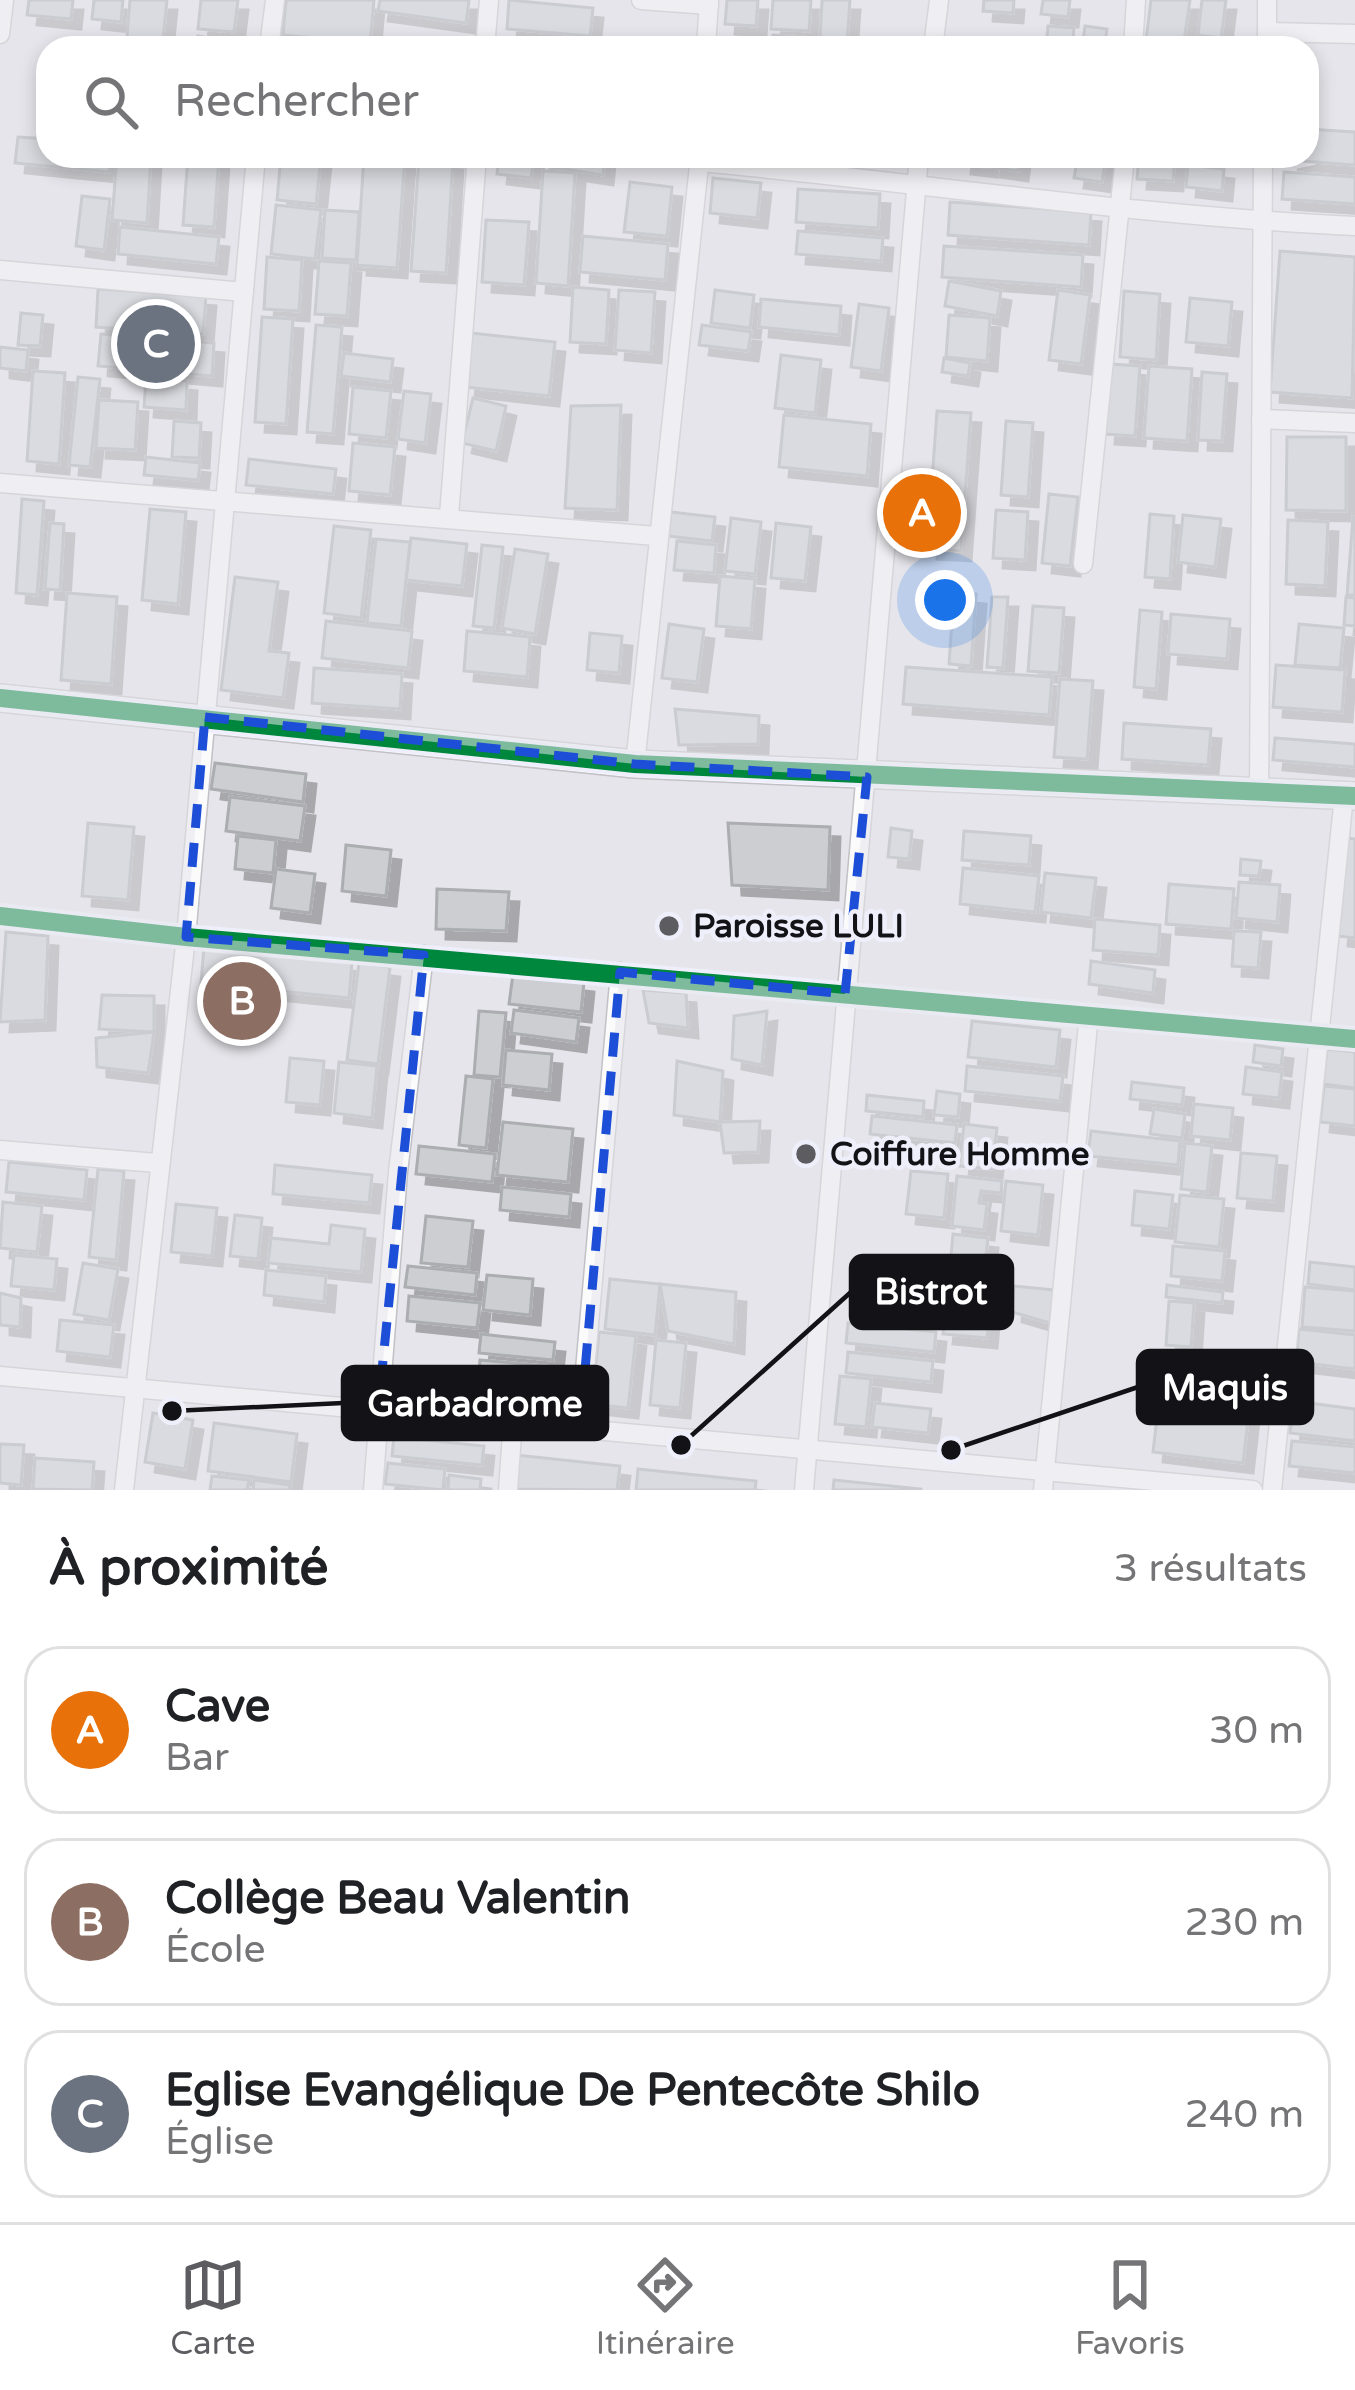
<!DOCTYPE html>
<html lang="fr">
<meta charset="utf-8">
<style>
body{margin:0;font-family:"Varela Round",sans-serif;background:#f6f6f6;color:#202124}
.you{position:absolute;left:945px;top:600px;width:42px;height:42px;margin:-30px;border:9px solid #fff;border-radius:50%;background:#1a73e8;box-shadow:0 0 0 18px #1a73e833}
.badge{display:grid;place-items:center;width:78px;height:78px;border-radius:50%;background:#5c5c61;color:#fff;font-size:39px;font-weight:700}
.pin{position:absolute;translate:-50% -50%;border:6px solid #fff;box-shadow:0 3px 12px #0006}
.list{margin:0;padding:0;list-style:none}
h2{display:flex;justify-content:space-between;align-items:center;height:156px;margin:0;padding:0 48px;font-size:51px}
h2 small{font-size:39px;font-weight:400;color:#757577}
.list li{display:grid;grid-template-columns:78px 1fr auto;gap:36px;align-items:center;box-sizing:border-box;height:168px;margin:0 24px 24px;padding:0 24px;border:3px solid #e0e0e0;border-radius:36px}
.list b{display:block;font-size:45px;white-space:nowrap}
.list p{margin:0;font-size:39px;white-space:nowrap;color:#757577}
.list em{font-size:39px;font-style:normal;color:#757577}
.icon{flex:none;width:66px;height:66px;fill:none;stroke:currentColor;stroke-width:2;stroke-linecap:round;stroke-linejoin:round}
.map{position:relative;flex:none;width:1355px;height:1490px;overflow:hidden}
.search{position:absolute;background:#fff;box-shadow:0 6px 18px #0003;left:36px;right:36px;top:36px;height:132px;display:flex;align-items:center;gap:30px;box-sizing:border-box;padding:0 42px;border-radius:36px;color:#757577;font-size:45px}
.sheet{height:732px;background:#fff}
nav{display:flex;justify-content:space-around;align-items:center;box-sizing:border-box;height:168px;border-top:3px solid #e0e0e0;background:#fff;font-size:33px;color:#757577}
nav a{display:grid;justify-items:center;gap:6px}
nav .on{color:#5c5c61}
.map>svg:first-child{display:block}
.building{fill:#ccced2;stroke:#abadb1;stroke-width:3;filter:url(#shadow)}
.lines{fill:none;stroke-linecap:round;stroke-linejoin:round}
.street-casing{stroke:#c1c1c6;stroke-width:21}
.secondary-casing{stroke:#c1c1c6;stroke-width:30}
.street{stroke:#fbfbfc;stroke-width:18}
.secondary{stroke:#fbfbfc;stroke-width:27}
.cycleway-casing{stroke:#efeffb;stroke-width:26}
.cycleway{stroke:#00873e;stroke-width:18}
.marked{fill:none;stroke:#1d4ed8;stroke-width:9;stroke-dasharray:24 15;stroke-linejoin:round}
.poi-dot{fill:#5c5c61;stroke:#efeffb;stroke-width:4.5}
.labels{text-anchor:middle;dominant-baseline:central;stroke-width:9;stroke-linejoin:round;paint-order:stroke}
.poi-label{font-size:33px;font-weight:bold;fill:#131317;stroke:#efeffb;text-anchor:start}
.leader{fill:none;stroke:#131317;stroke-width:4.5}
.callout-dot{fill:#131317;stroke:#efeffb;stroke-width:4.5}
.callout{fill:#131317;stroke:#131317;stroke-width:4.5}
.callout-label{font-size:36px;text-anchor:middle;font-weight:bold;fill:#fff}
</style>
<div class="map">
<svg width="1355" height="1490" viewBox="0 0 1355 1490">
<defs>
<filter id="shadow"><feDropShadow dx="10" dy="10" stdDeviation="0" flood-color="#0004"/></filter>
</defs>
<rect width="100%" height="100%" fill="#e5e5eb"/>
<g class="building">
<path d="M29 0H73L71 19 27 15Z"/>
<path d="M94 0H123L121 22 92 19Z"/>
<path d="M130 0H167L162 48H126Z"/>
<path d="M201 0H238L234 32 198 29Z"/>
<path d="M286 0H374L370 43 283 35Z"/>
<path d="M380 0H469L466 23 378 11Z"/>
<path d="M509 0 593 8 590 36 507 29Z"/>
<path d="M727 0H758L756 26 725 24Z"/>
<path d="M773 0H811L809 31 771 29Z"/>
<path d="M822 0H850L847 42 820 40Z"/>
<path d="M984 0H1014L1013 13 983 11Z"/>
<path d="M1043 0H1070L1068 17 1041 14Z"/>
<path d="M1151 0H1190L1183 48H1145Z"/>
<path d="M1202 0H1226L1221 38 1198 35Z"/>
<path d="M1048 26 1074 28 1072 48H1046Z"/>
<path d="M1085 26 1107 29 1104 48H1082Z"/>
<path d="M773 35 804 37 803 48H772Z"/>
<path d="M198 36 235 43 234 48H196Z"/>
<path d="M505 38 591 45V48H505Z"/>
<path d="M1307 129 1355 132V165L1287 160 1307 156Z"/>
<path d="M18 137 48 139V156H111L109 172 15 163Z"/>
<path d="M117 156H151L147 223 112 220Z"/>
<path d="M188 156H219L214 227 183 225Z"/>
<path d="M281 156H321L316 204 277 200Z"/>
<path d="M364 156H405L397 268 357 265Z"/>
<path d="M499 156H534L531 178 497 174Z"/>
<path d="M540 156H605L603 175 539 165Z"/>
<path d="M962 156H988L987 167 961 164Z"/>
<path d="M992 156H1020L1018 171 990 167Z"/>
<path d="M1078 156H1106L1102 182 1074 178Z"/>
<path d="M1139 156H1175L1173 181 1137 179Z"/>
<path d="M419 158 453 160 446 273 411 271Z"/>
<path d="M1188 165 1224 169 1222 191 1186 187Z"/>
<path d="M543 171 575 173 568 286 536 283Z"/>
<path d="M1284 172 1355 177V204L1282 199Z"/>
<path d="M713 178 761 183 757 218 710 213Z"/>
<path d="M630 182 672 187 667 236 624 232Z"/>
<path d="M798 189 880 194 878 228 796 222Z"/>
<path d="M82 196 110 199 104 250 76 246Z"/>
<path d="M950 202 1091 212 1089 245 948 235Z"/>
<path d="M276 205 321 210 315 259 271 254Z"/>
<path d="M325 210 359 212 356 260 322 258Z"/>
<path d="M486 220 529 222 524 285 482 282Z"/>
<path d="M120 227 219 237 216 264 118 254Z"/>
<path d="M798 231 883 238 881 261 796 254Z"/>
<path d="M583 236 668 244 665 280 580 272Z"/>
<path d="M944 246 1083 255 1081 287 942 277Z"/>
<path d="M1280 251 1355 257 1352 398 1270 392Z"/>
<path d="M267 257 302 260 299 311 264 309Z"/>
<path d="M319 261 351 263 347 316 315 314Z"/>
<path d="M949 281 1001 291 997 316 945 306Z"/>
<path d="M573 287 609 290 606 344 570 342Z"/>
<path d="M98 289 206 296 203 334 96 327Z"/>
<path d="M619 290 655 292 651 353 615 350Z"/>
<path d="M715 290 754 295 750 328 711 323Z"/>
<path d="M1058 290 1090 295 1081 364 1049 360Z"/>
<path d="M1124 291 1160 294 1156 360 1120 357Z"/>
<path d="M1190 298 1232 302 1228 346 1186 342Z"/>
<path d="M761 299 841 306 839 335 759 327Z"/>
<path d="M859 304 889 308 881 371 851 367Z"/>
<path d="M21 313 43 315 40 346 18 345Z"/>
<path d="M949 315 990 318 987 361 946 357Z"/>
<path d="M262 317 293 319 286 424 255 422Z"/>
<path d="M316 325 342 327 333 434 307 432Z"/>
<path d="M702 325 751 332 748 351 699 345Z"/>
<path d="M471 333 555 342 549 396 465 387Z"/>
<path d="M101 334 214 343 212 376 98 366Z"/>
<path d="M0 347 28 350 26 371 0 368Z"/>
<path d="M344 353 393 359 390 382 341 376Z"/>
<path d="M781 355 821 360 815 413 775 408Z"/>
<path d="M944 358 970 363 968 376 942 372Z"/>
<path d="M1110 364 1140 366 1135 436 1105 434Z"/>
<path d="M1149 366 1192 369 1187 441 1144 438Z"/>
<path d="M33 371 65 373 59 464 27 461Z"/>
<path d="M1202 372 1227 374 1222 441 1198 440Z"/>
<path d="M78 377 100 379 90 467 69 465Z"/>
<path d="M146 378 187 381 186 410 144 407Z"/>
<path d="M353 387 391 391 386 438 349 434Z"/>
<path d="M404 391 431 394 425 443 398 439Z"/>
<path d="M473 398 506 406 496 451 462 443Z"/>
<path d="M99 400 138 402 135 450 96 448Z"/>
<path d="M621 405 617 510 565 508 571 406Z"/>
<path d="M937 411 971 413 961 551 927 549Z"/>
<path d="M784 415 871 424 867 476 779 467Z"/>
<path d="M174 421 201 423 199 458 172 457Z"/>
<path d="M1006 421 1033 423 1028 497 1001 495Z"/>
<path d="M1287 437H1346V511L1286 510Z"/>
<path d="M353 443 395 447 390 495 349 491Z"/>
<path d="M146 457 200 463 198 480 144 475Z"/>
<path d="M249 459 336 469 333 494 246 485Z"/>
<path d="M1049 494 1078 497 1070 566 1042 563Z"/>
<path d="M22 499 44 501 37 595 16 593Z"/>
<path d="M150 509 186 512 178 604 142 600Z"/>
<path d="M996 510 1028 512 1025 560 993 558Z"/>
<path d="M671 512 715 517 712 541 668 536Z"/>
<path d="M1150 514 1174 516 1170 579 1145 577Z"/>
<path d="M1183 515 1221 519 1215 567 1178 562Z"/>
<path d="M1353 517 1355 518V595H1347Z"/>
<path d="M731 518 761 522 755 574 725 571Z"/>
<path d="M1288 520 1328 522 1325 586 1286 584Z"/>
<path d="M50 523 64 524 60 590 45 589Z"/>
<path d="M776 523 811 527 805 581 771 578Z"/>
<path d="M334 526 371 530 361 618 324 613Z"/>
<path d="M411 538 467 544 462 586 406 580Z"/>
<path d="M376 539 410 542 401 626 367 623Z"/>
<path d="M677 541 716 545 714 573 674 570Z"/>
<path d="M482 545 503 547 494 628 473 626Z"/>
<path d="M515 549 548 554 535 634 502 628Z"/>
<path d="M720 576 755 579 751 629 716 626Z"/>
<path d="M235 577 278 582 269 651 289 653 283 698 221 690Z"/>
<path d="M954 592 976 594 971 666 949 664Z"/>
<path d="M67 593 117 597 111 684 61 680Z"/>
<path d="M992 597H1008L1003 668 987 667Z"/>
<path d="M1346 597 1355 598V626L1344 625Z"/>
<path d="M1033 606 1064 608 1059 673 1028 671Z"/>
<path d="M1140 610 1162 612 1156 689 1134 687Z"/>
<path d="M1171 614 1230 619 1227 659 1168 654Z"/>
<path d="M326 621 412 631 408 668 322 658Z"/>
<path d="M669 624 704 629 697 682 662 678Z"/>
<path d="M1299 624 1344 628 1340 668 1295 665Z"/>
<path d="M467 631 530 637 527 677 464 671Z"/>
<path d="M590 633 622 636 619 673 587 670Z"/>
<path d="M1276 665 1345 670 1342 712 1273 707Z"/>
<path d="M906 667 1052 677 1049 715 903 704Z"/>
<path d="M314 668 402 674 400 709 312 703Z"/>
<path d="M1060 679 1093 681 1087 759 1054 757Z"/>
<path d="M675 709 759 716 758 744 679 745Z"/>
<path d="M1124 723 1211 729 1208 765 1122 759Z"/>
<path d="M1275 738 1355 744V767L1273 760Z"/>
<path d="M215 763 306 774 303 802 211 789Z"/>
<path d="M230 797 305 806 300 841 226 831Z"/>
<path d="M88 823 134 827 128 900 82 896Z"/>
<path d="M728 823 830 827 828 890 732 885Z"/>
<path d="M891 828 912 831 909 859 888 857Z"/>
<path d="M964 831 1031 836 1029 865 962 860Z"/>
<path d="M238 836 276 840 273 873 235 869Z"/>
<path d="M1348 838 1355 839V938L1338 936Z"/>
<path d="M346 845 391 850 386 896 342 891Z"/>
<path d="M1241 859 1261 861 1259 876 1240 875Z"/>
<path d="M963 868 1039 876 1035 912 960 904Z"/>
<path d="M276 869 315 874 310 913 271 908Z"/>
<path d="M1045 873 1096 878 1091 918 1041 912Z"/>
<path d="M1239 882 1280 885 1277 922 1236 918Z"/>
<path d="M1169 884 1234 889 1231 929 1166 924Z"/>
<path d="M437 889 509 892 506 931 436 929Z"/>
<path d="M1095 919 1160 925 1158 955 1093 950Z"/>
<path d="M1234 931 1261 932 1258 968 1232 966Z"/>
<path d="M6 932 48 936 45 1020 0 1022Z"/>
<path d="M204 947 352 962 349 998 201 983Z"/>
<path d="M1091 961 1155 970 1153 993 1089 984Z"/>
<path d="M359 963 390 967 378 1064 347 1060Z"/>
<path d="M513 974 584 982 581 1012 509 1004Z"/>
<path d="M643 990 686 993 688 1028 649 1023Z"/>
<path d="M102 995 154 996V1032L99 1029Z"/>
<path d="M514 1010 579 1018 576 1042 511 1033Z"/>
<path d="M479 1011 506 1013 500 1077 474 1075Z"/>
<path d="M767 1011 762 1065 732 1059 734 1016Z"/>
<path d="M972 1021 1060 1030 1056 1067 968 1057Z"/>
<path d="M154 1032 148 1073 97 1067 96 1038Z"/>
<path d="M1255 1045 1283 1049 1281 1066 1253 1062Z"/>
<path d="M1327 1049 1355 1052V1088L1323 1084Z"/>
<path d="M506 1050 552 1054 549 1090 503 1085Z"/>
<path d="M290 1058 324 1061 320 1105 286 1102Z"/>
<path d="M677 1061 723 1071 720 1122 674 1115Z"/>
<path d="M339 1062 377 1066 372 1118 334 1113Z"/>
<path d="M967 1066 1063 1076 1060 1101 965 1091Z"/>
<path d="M1246 1067 1282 1072 1279 1098 1243 1094Z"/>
<path d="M466 1076 493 1079 486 1148 459 1145Z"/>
<path d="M1132 1082 1184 1088 1182 1105 1130 1099Z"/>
<path d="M1324 1086 1355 1089V1126L1320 1122Z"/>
<path d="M937 1091 960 1094 958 1117 934 1115Z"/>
<path d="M867 1095 924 1101 923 1117 866 1111Z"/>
<path d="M1194 1104 1233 1108 1230 1140 1191 1136Z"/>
<path d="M1154 1109 1185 1114 1182 1138 1150 1134Z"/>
<path d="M872 1116 957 1125 955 1143 870 1134Z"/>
<path d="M760 1121 758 1152 724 1153 720 1122Z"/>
<path d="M503 1122 573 1129 568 1182 497 1175Z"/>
<path d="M964 1124 997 1128 992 1169 959 1166Z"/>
<path d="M1091 1131 1180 1141 1178 1165 1088 1156Z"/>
<path d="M1185 1143 1212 1146 1207 1192 1181 1189Z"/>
<path d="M419 1146 495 1154 492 1182 416 1174Z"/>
<path d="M1241 1153 1277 1156 1273 1201 1237 1198Z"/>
<path d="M9 1162 87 1170 84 1200 6 1192Z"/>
<path d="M275 1165 372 1175 369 1203 273 1194Z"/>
<path d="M98 1169 124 1171 116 1260 89 1257Z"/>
<path d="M911 1171 948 1174 944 1218 906 1214Z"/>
<path d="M957 1176 1002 1181 1001 1193 981 1191 979 1203 987 1204 984 1230 952 1226Z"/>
<path d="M1006 1181 1043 1185 1038 1235 1001 1231Z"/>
<path d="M502 1187 571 1194 569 1217 500 1210Z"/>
<path d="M1135 1191 1173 1195 1169 1229 1132 1225Z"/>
<path d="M1180 1195 1224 1199 1219 1247 1175 1242Z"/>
<path d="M3 1202 42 1206 37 1252 0 1248Z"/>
<path d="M176 1204 217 1208 212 1256 171 1252Z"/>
<path d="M235 1215 262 1218 258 1259 230 1256Z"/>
<path d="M426 1216 473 1221 468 1267 421 1263Z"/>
<path d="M331 1225 365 1229 361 1272 268 1263 271 1238 329 1244Z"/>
<path d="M953 1234 988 1238 983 1281 949 1277Z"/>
<path d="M1173 1246 1225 1251 1222 1281 1171 1276Z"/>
<path d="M14 1255 57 1259 54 1290 11 1286Z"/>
<path d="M1310 1262 1355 1267V1290L1308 1284Z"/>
<path d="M83 1263 118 1269 109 1320 74 1314Z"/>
<path d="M408 1266 477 1273 475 1295 405 1287Z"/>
<path d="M266 1270 326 1276 324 1302 264 1295Z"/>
<path d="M487 1275 533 1279 530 1315 483 1310Z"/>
<path d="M610 1279 660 1284 655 1335 605 1329Z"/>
<path d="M949 1280 992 1284 987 1338 943 1334Z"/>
<path d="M660 1284 736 1292 734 1344 668 1331Z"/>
<path d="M1167 1285 1223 1292 1222 1303 1166 1297Z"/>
<path d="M1014 1286 1055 1290 1050 1323 1012 1312Z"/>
<path d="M1305 1287 1355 1291V1331L1302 1327Z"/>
<path d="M0 1293 21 1298 20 1327 0 1325Z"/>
<path d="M409 1296 480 1303 477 1328 407 1321Z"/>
<path d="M1169 1301 1194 1303 1191 1347 1166 1345Z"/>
<path d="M60 1320 114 1325 110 1357 57 1351Z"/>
<path d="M848 1323 936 1332 934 1352 846 1343Z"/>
<path d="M1299 1329 1355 1335V1369L1296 1362Z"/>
<path d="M599 1332 636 1336 628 1408 592 1404Z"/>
<path d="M481 1334 555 1342 553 1360 479 1353Z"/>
<path d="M656 1340 686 1343 680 1408 650 1405Z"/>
<path d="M848 1352 933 1361 931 1382 846 1373Z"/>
<path d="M480 1360 554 1367 550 1399 477 1391Z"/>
<path d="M840 1376 871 1379 866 1427 835 1424Z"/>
<path d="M1159 1400 1249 1411 1243 1463 1153 1452Z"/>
<path d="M1294 1401 1355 1409V1441L1290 1433Z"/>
<path d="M875 1403 931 1409 928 1433 872 1427Z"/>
<path d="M153 1413 193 1420 185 1469 145 1462Z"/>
<path d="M214 1423 297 1434 291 1482 208 1471Z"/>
<path d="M394 1437 484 1446 482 1465 392 1456Z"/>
<path d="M1292 1441 1355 1447V1473L1289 1466Z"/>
<path d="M0 1444 24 1445 21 1485 0 1483Z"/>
<path d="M516 1455 620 1466 617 1490 513 1489Z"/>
<path d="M35 1458 94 1462 92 1490 33 1489Z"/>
<path d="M388 1463 445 1469 443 1490 385 1484Z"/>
<path d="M638 1469 756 1481 755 1490H636Z"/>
<path d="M449 1475 481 1479 480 1490H448Z"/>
<path d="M212 1476 249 1480 247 1490H210Z"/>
<path d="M254 1480 290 1485 289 1490H253Z"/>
<path d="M834 1480 921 1489V1490H833Z"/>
</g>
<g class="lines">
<g class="street-casing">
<g id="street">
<path d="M641 0 709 5"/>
<path d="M1267 32 1355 34"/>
<path d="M0 34 4 0"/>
<path d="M269 48 275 0"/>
<path d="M485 48 489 0"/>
<path d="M706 48 709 0"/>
<path d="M933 48 939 0"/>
<path d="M1133 48 1136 0"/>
<path d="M1267 48V0"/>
<path d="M700 162C918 182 1136 216 1355 226"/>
<path d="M0 270 244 292"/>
<path d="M1261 419 1355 423"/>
<path d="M0 483 656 536"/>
<path d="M449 516 477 156"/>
<path d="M1083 564 1125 156"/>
<path d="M635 764 700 156"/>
<path d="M1259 795 1263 156"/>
<path d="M0 916 186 937 1355 1039"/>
<path d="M0 1150 157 1163"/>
<path d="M0 1376 1253 1490"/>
<path d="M580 1427 620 972"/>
<path d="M124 1490 186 937 256 156"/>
<path d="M373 1490 398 1172 424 955"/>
<path d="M508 1490 513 1421"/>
<path d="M804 1490 919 156"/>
<path d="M1043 1490 1089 1014"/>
<path d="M1272 1490 1344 796"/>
</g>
</g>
<g class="secondary-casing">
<path id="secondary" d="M0 698 635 764 1355 796"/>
</g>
<use href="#street" class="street"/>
<use href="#secondary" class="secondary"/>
<g class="cycleway-casing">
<g id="cycleway">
<path d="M0 698 635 764 1355 796"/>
<path d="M0 916 186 937 1355 1039"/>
</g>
</g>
<use href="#cycleway" class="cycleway"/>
</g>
<path d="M0 0H1355V1490H0ZM205 717 635 764 867 777 845 994 620 972 580 1427 378 1410 424 955 186 937Z" fill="#e5e5eb" fill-opacity=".55" fill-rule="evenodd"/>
<path class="marked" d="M205 717 635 764 867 777 845 994 620 972 580 1427 378 1410 424 955 186 937Z"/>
<g class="poi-dot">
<circle cx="669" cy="926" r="12"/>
<circle cx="806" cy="1154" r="12"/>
</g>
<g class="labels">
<g class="poi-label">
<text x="693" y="926">Paroisse LULI</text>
<text x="830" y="1154">Coiffure Homme</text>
</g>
</g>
<path class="leader" d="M681 1445L851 1292M951 1450L1138 1387M172 1411L343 1403"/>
<g class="callout-dot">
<circle cx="681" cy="1445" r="12"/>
<circle cx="951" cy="1450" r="12"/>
<circle cx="172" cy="1411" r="12"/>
</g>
<g class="callout">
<rect x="851" y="1256" width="161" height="72" rx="12"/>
<rect x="1138" y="1351" width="174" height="72" rx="12"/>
<rect x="343" y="1367" width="264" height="72" rx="12"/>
</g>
<g class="callout-label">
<text x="931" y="1304">Bistrot</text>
<text x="1225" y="1400">Maquis</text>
<text x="475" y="1416">Garbadrome</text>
</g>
</svg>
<div class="you"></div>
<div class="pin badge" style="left:922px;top:513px;background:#e8710a">A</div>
<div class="pin badge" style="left:242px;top:1001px;background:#8d6e63">B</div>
<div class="pin badge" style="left:156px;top:344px;background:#6b7280">C</div>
<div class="search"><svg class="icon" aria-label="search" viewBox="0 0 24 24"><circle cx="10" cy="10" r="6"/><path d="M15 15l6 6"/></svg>Rechercher</div>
</div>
<section class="sheet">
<h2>À proximité<small>3 résultats</small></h2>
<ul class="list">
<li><span class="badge" style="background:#e8710a">A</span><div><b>Cave</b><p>Bar</p></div><em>30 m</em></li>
<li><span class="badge" style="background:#8d6e63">B</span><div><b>Collège Beau Valentin</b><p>École</p></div><em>230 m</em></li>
<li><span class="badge" style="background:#6b7280">C</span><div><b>Eglise Evangélique De Pentecôte Shilo</b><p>Église</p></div><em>240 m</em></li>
</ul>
</section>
<nav>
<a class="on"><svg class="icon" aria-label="map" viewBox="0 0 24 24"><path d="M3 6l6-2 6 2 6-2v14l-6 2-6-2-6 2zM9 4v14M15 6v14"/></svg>Carte</a>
<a><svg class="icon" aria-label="directions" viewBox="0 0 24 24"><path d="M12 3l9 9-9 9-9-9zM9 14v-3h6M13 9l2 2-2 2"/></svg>Itinéraire</a>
<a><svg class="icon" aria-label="saved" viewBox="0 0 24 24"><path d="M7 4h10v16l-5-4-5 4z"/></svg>Favoris</a>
</nav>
